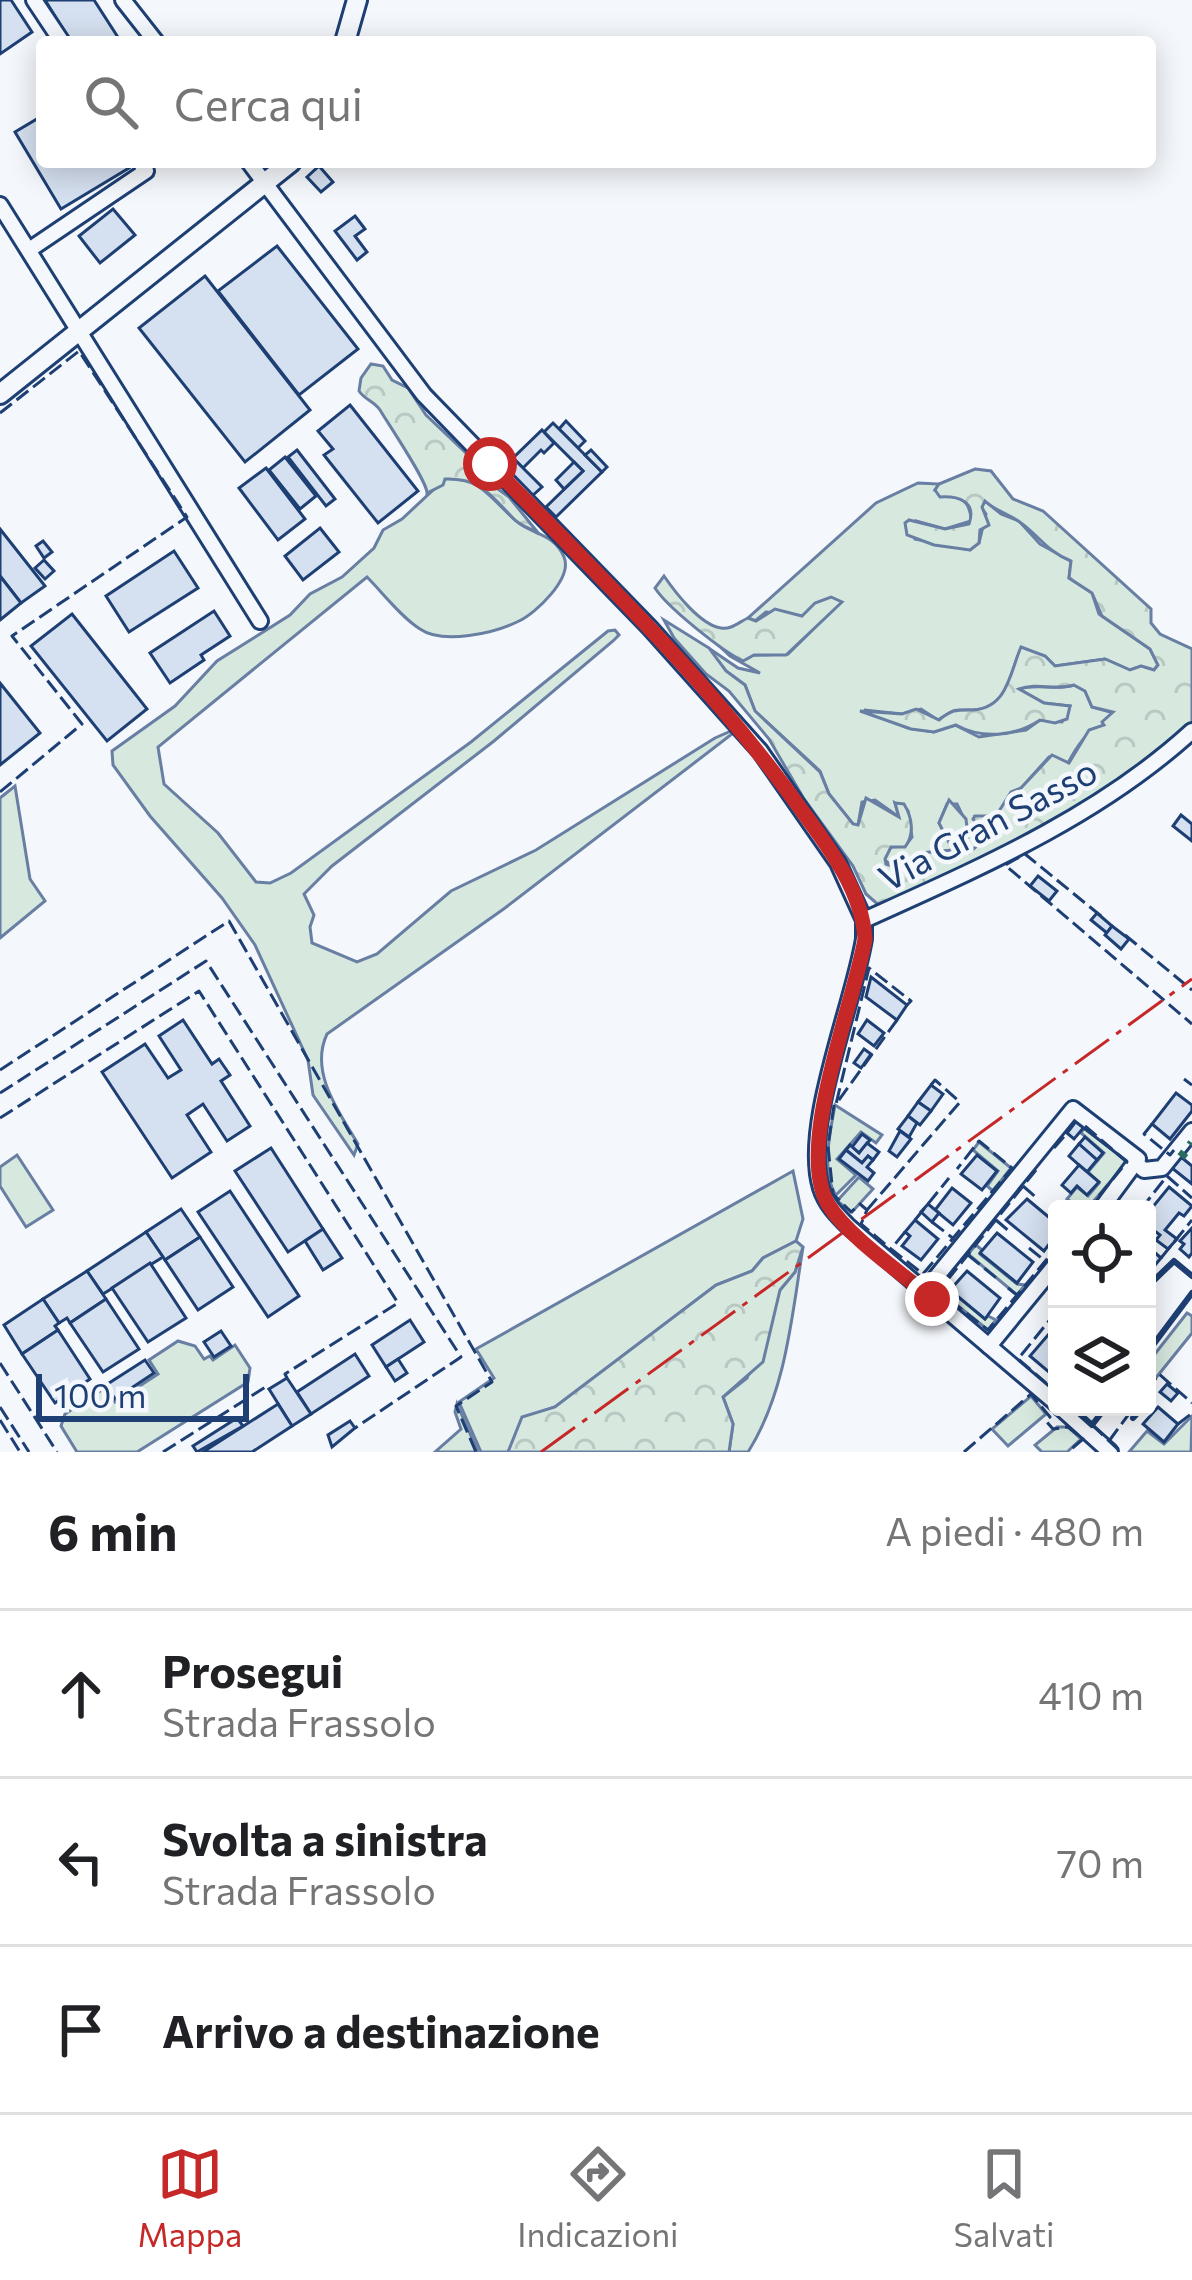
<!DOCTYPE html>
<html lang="it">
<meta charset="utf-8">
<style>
body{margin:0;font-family:Commissioner,sans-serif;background:#f6f6f6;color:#202124}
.controls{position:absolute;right:36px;bottom:36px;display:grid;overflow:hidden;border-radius:12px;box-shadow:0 6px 30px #0003}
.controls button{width:108px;height:108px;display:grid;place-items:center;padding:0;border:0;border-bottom:3px solid #e0e0e0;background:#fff;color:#202124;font:60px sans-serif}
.scale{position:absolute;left:36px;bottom:30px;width:213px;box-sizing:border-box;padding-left:12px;border:6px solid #1d3f73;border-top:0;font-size:33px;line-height:42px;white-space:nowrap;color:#1d3f73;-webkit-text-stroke:9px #f4f7fb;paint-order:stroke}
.stop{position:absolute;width:36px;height:36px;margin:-27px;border:9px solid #c62828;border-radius:50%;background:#fff}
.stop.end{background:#c62828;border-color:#fff;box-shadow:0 3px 12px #0008}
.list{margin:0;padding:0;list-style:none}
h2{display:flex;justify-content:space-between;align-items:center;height:156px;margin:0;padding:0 48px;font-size:51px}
h2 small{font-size:39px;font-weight:400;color:#757577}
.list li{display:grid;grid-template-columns:78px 1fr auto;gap:36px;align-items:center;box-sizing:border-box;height:168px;padding:0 48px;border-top:3px solid #e0e0e0}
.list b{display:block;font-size:45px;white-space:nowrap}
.list p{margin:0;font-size:39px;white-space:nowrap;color:#757577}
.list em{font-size:39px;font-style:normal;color:#757577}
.icon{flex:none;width:66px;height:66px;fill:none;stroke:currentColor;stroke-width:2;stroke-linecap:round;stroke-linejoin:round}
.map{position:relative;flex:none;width:1192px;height:1452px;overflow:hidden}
.search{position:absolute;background:#fff;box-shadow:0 6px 30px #0003;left:36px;right:36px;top:36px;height:132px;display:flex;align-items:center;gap:30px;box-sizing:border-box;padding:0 42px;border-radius:12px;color:#757577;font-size:45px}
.sheet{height:660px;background:#fff}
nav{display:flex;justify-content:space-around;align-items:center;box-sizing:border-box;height:168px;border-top:3px solid #e0e0e0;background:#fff;font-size:33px;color:#757577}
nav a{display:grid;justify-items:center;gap:6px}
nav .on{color:#c62828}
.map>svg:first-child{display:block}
.green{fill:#d7e8df;stroke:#687fa3;stroke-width:3}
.forest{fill:url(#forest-crowns);stroke:#687fa3;stroke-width:3}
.building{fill:#d5e0f0;stroke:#1d3f73;stroke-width:3}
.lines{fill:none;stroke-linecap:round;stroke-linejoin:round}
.street-casing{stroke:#1d3f73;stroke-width:20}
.secondary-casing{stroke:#1d3f73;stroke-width:24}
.street{stroke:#f4f7fb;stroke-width:14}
.secondary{stroke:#f4f7fb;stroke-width:18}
.hedge{stroke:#2c6c60;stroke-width:9;stroke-dasharray:6 9;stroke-linecap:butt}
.fence{stroke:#1d3f73;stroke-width:3;stroke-dasharray:15 6;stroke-linecap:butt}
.wall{stroke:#1d3f73;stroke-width:6}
.power{stroke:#c62828;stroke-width:3;stroke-dasharray:42 9 6 9;stroke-linecap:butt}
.route{stroke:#c62828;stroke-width:15}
.labels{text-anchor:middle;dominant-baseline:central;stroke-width:9;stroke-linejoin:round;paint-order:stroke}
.street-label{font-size:36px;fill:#1d3f73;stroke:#f4f7fb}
</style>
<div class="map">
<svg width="1192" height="1452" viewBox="0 0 1192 1452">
<defs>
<pattern id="forest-crowns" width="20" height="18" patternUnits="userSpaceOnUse" patternTransform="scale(3)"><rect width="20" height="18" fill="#d7e8df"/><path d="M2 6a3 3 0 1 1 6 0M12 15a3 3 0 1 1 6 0" fill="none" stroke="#b8c8c3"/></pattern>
</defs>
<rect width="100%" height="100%" fill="#f4f7fb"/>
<g class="green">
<path d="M459 476C485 486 496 503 516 521 532 535 554 533 564 557 573 578 536 613 519 621 495 633 443 645 420 629 400 616 383 593 367 577L158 747 164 784 218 833 256 882 270 883 291 873 471 742 608 631 615 630 619 635 613 641 494 741 332 866 304 894 314 915 310 927 312 943 357 962 377 954 451 891 536 850 715 738 731 731 732 734 505 908 327 1034C309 1072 339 1112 358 1144L354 1155 313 1095 308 1060 255 945 222 898 150 816 113 765 112 751 175 706 217 661 290 615 310 594 342 577 374 548 383 530 402 519 445 479Z"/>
<path d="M918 483 939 484 935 490C955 495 971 497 971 521L945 529 916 521 915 539 970 550 979 543 986 514 981 507 985 501 1001 514 1019 521 1040 544 1071 561 1069 578 1092 593 1099 614 1150 649 1158 665 1154 670 1141 666 1130 670 1105 659 1055 666 1045 656 1021 648C1010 672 1008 709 973 710 952 710 956 708 938 720L921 709 902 714 864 710 908 728 934 732 955 725 979 737 1026 730 1040 720 1062 722 1070 706 1044 703 1019 689C1038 683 1055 691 1074 685L1085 691 1092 707 1114 713 1103 722 1105 725C1086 731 1077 746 1068 763L1049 757 996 816 975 817 986 839 972 851 963 848C969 829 967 824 957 804H947L939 823 953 850 921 853 894 868 884 859 891 847 905 846 912 837 908 811 895 803 899 817 875 800 862 802 858 825 853 824 829 794 820 771 755 711 745 685 726 671 707 647 738 668 760 673 730 656 714 641 732 656 788 654 840 603 802 616 766 612 755 621 748 618 876 503Z"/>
<path d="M15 786 30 879 45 901 0 938V798Z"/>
<path d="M835 1105 882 1135 876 1143 861 1132 837 1159 856 1175 836 1195C821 1173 830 1132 835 1105Z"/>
<path d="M1085 1127 1127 1162 1087 1209H1080L1067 1199 1077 1187 1088 1196 1099 1183 1088 1172 1104 1153 1081 1133Z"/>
<path d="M979 1142 1011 1168 993 1191 987 1186 998 1171 973 1150Z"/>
<path d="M17 1155 53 1210 26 1227 0 1186V1167Z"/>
<path d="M793 1171 803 1219 796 1241 763 1258 752 1271 716 1285 555 1407C520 1419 525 1422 508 1452H481L459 1402 494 1378 476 1349Z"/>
<path d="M859 1177 873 1189 852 1212 837 1201Z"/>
<path d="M976 1245 982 1250 980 1254 1017 1284 1025 1285 1017 1295 968 1254Z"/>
<path d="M803 1247C792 1315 786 1392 748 1452H729L733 1424 723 1397 747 1378 780 1290 795 1272Z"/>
<path d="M949 1281 953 1285 950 1290 985 1319 988 1316 996 1320 988 1330 942 1293Z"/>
<path d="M1187 1313 1192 1316V1333L1147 1389V1364Z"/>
<path d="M178 1341 195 1346 204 1359 210 1356 213 1360 235 1345 250 1368 248 1382 137 1452H77L61 1426 65 1414 105 1388 115 1402 158 1374 149 1360Z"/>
<path d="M1031 1396 1046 1414 1008 1446 992 1429Z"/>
<path d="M457 1404 478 1452H435L461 1429 455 1412Z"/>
<path d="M1192 1416 1191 1452H1129L1147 1431 1164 1444Z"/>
<path d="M1057 1427H1068L1081 1439 1067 1452H1042L1035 1445Z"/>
</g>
<g class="forest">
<path d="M371 364 383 366 392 380 408 388 426 415 467 454 480 476 509 497 539 534C531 528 522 527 514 519 489 494 481 478 445 479L443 485 427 493C427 481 389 425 380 410 374 401 365 400 359 391L361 378Z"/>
<path d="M975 469 991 471 1013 499 1043 511 1151 609V623L1160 634 1192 649V725L1067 818 882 908 866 894 853 866 804 799 769 739 729 691 706 674 674 638 664 620 709 648 726 671 745 685 755 711 820 772 829 794 853 824 858 825 866 798 899 817 895 803 904 804C912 817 915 834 905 847H891L885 859 886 864 898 868 921 853 953 850 939 823 949 800 966 819 968 837 962 846 969 853 986 838 973 819 975 816H996L1011 792 1021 788 1052 755 1069 763 1089 730 1104 725 1102 722 1113 712 1092 707 1085 691 1074 685C1055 691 1038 682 1019 689L1044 703 1070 706 1067 719 1055 723 1040 720C1015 737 981 739 956 725L934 732 911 729 860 711 902 714 916 709 939 720C953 709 956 710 973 710 1008 708 1010 672 1021 647L1045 656 1055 666 1105 659 1130 670 1141 666 1154 670 1158 665 1150 649 1102 616 1092 593 1069 578 1071 561C1048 552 1040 537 1021 523 1010 514 997 512 985 501L982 507 989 525 980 530 979 543 970 550 934 545 907 535 905 523 909 520 945 529 969 524C977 501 958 496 940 497L935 490 939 484Z"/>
<path d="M664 576C675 592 700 625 721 628 731 630 739 622 748 618L756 621 775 609 802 616 815 603 831 597 842 602 786 655H754L743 661C722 651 667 607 655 588Z"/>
<path d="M796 1241 803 1247 795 1272 780 1290 763 1362 723 1397 733 1424 729 1452H508L522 1417 555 1407 716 1285 752 1271 763 1258Z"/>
</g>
<g class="building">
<path d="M0 0H11L32 32 0 54Z"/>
<path d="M45 0H94L121 42H71Z"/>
<path d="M42 116V162H125L129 168 61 209 15 132Z"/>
<path d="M319 166 333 182 321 192 307 177Z"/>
<path d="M113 209 135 235 100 263 79 236Z"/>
<path d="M355 216 365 229 355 236 367 252 357 260 335 231Z"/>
<path d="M277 246 358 349 299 395 218 291Z"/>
<path d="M205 276 310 410 245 462 139 328Z"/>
<path d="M350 405 418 491 378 523 324 455 333 449 318 431Z"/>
<path d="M566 421 585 441 578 448 559 429Z"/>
<path d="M553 423 602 472 556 517 546 507 583 471 544 432Z"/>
<path d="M542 430 554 443 544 453 541 450 523 468 513 458Z"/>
<path d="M297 450 335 499 326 506 288 457Z"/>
<path d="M591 450 607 467 602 472 585 455Z"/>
<path d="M285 457 316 496 300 509 269 470Z"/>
<path d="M513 458 542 487 532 496 504 467Z"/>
<path d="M574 462 583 471 564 489 556 480Z"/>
<path d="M266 468 305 519 278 540 239 488Z"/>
<path d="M320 528 339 552 303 580 285 556Z"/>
<path d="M0 529 45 586 21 603 0 576Z"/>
<path d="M43 541 52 552 44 558 36 546Z"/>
<path d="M174 551 198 588 129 632 106 596Z"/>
<path d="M44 560 54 571 45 579 35 568Z"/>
<path d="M0 576 21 603 0 620Z"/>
<path d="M214 611 230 636 201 655 204 660 170 683 150 653Z"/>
<path d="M72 614 147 709 107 741 31 646Z"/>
<path d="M0 683 40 733 0 765Z"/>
<path d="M1181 815 1192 824V841L1173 826Z"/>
<path d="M1038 876 1057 891 1049 901 1030 886Z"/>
<path d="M1097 913 1112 926 1107 933 1091 920Z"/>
<path d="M1112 926 1129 939 1121 949 1105 935Z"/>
<path d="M871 977 907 1005 897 1020 866 997Z"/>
<path d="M183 1020 212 1064 219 1059 230 1075 221 1081 250 1126 227 1141 203 1104 187 1115 211 1152 172 1178 102 1072 145 1044 168 1078 181 1070 159 1036Z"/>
<path d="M867 1020 884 1033 874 1046 858 1034Z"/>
<path d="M864 1049 871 1054 861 1068 854 1063Z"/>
<path d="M931 1085 943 1094 931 1111 918 1102Z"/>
<path d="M1176 1093 1192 1105V1111L1170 1139 1152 1124Z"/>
<path d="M918 1102 931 1111 920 1125 908 1116Z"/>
<path d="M908 1116 917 1123 909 1137 898 1129Z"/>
<path d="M1077 1120 1085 1126 1074 1139 1067 1133Z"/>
<path d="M900 1131 911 1139 897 1157 889 1151Z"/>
<path d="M862 1134 870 1140 859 1153 852 1147Z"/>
<path d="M1085 1137 1103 1153 1097 1160 1079 1144Z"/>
<path d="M867 1143 879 1152 873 1160 868 1156 862 1163 846 1150 850 1145 859 1153Z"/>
<path d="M1079 1144 1097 1160 1087 1172 1069 1156Z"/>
<path d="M271 1148 323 1229 288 1252 235 1171Z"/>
<path d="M846 1150 862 1163 868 1156 873 1160 867 1167 874 1173 868 1181 839 1159Z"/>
<path d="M977 1155 997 1171 982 1190 961 1174Z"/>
<path d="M1181 1157 1192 1166V1184L1172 1168Z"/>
<path d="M1079 1165 1099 1182 1087 1195 1077 1186 1071 1193 1062 1185Z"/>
<path d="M1169 1187 1192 1206 1184 1216 1179 1213 1165 1230 1177 1239 1168 1249 1156 1240 1160 1235 1147 1225V1214Z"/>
<path d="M952 1188 971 1203 953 1225 935 1210Z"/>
<path d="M230 1191 299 1296 268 1317 198 1212Z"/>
<path d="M1027 1199 1057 1224 1053 1232 1056 1235 1044 1251 1006 1220Z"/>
<path d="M928 1204 939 1213 932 1222 921 1212Z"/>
<path d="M181 1209 200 1237 165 1260 146 1232Z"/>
<path d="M915 1220 938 1239 921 1260 902 1246 910 1236 905 1232Z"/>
<path d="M1192 1228V1253L1189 1257 1180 1249 1184 1244 1180 1241Z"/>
<path d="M323 1229 342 1258 323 1270 305 1241Z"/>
<path d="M146 1232 163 1257 103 1294 87 1271Z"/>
<path d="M997 1233 1033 1262 1017 1283 980 1253Z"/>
<path d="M200 1237 233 1287 198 1310 165 1260Z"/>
<path d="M1153 1251 1161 1258 1151 1270 1147 1259Z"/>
<path d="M150 1263 186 1318 148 1342 112 1288Z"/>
<path d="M87 1271 106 1299 70 1323 67 1318 59 1323 43 1299Z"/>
<path d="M967 1271 1000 1298 985 1319 950 1290Z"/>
<path d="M43 1299 59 1323 55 1326 58 1330 22 1354 4 1325Z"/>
<path d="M106 1299 139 1349 103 1372 70 1323Z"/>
<path d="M410 1320 424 1342 386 1367 372 1345Z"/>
<path d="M58 1330 90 1379 55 1403 22 1354Z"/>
<path d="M221 1331 231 1346 214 1357 204 1342Z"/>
<path d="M1048 1335 1057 1342V1365L1050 1373 1030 1356Z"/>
<path d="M355 1354 369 1376 311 1414 297 1392Z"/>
<path d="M398 1359 407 1373 395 1381 386 1367Z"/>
<path d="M145 1360 154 1373 115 1399 106 1385Z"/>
<path d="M287 1378 311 1414 292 1426 269 1389Z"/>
<path d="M1167 1384 1178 1393 1171 1401 1160 1392Z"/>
<path d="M278 1404 292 1426 252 1452H203Z"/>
<path d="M1158 1407 1178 1424 1164 1442 1143 1424Z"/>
<path d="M237 1418 243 1426 197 1452 193 1446Z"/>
<path d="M350 1421 355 1428 332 1447 328 1435Z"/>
</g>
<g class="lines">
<g class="street-casing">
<g id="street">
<path d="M34 0 62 42"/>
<path d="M123 0 156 42"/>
<path d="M249 162 424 395 650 628 760 751 838 863 864 920V939C853 1006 802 1126 821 1188 826 1204 837 1215 848 1226L1057 1404"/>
<path d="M0 205 260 621"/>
<path d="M29 250 146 171 140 162"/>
<path d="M864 920C979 868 1098 817 1192 731"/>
<path d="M1137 1164 1144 1170 1162 1168 1192 1131"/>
<path d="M924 1292 1073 1109 1138 1159 1101 1209"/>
<path d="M989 1346 1057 1263"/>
<path d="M1060 1407 1110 1452"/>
</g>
</g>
<g class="secondary-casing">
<g id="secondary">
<path d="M345 42 357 0"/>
<path d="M0 394 291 162"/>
</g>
</g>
<use href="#street" class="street"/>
<use href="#secondary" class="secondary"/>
<path class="hedge" d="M1181 1157 1192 1143"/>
<g class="fence">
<path d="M0 413 79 351 187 517 12 636 82 724 0 792"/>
<path d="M1101 916 1025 854 1005 865 1192 1024"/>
<path d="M1125 935 1192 990"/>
<path d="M897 1020 836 1104 869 968 911 1001 907 1005"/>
<path d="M0 1070 229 921 492 1382 456 1406 476 1452"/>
<path d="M1184 1079 1192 1085"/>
<path d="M0 1093 206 961 461 1357 355 1428"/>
<path d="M834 1105 828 1146 833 1194 851 1212 860 1204 867 1210 861 1224 891 1249"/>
<path d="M0 1118 199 991 398 1303 285 1374 287 1378"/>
<path d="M1152 1124 1144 1134 1170 1155 1174 1150"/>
<path d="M1085 1126 1127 1162 1088 1209"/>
<path d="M1054 1148 1067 1133"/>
<path d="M1036 1170 941 1288V1293L988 1330 1057 1247"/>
<path d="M1023 1186 1038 1199"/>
<path d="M1141 1209 1167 1176 1192 1198"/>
<path d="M867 1210 960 1102 935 1080 931 1085"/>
<path d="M915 1220 949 1178"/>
<path d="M996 1220 1010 1232"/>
<path d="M932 1222 954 1239"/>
<path d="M905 1232 891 1249 923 1274 1012 1168 979 1141 957 1169"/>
<path d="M1029 1248 1045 1261"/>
<path d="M968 1255 1000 1281"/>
<path d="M1161 1258 1192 1220"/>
<path d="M1008 1288 1017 1295"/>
<path d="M1057 1311 1018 1359 1051 1387 1057 1382"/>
<path d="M0 1363 57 1452"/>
<path d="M1147 1390 1159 1374 1192 1403"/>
<path d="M0 1407 29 1452"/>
<path d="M0 1420 20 1452"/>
<path d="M1178 1424 1191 1414"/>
<path d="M1092 1425 1121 1452"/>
<path d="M1109 1441 1134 1407"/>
<path d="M163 1452 267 1386 269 1389"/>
<path d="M964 1452 1031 1394 1050 1417 1046 1421 1053 1429 1068 1427 1083 1439 1068 1452"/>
</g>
<g class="wall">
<path d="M1147 1287 1174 1261 1192 1276"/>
<path d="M1147 1353 1192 1293"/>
<path d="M1072 1407 1092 1425 1106 1407"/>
<path d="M1133 1418 1143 1407"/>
</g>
<path class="power" d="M541 1452 1192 979"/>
</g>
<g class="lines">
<path class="route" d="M490 464C598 575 710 682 800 808 828 846 862 890 865 939 854 1004 795 1147 828 1204 848 1237 902 1273 932 1299"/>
</g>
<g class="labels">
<g class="street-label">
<text transform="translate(987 823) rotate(-28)">Via Gran Sasso</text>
</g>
</g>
</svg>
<div class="controls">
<button><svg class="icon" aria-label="locate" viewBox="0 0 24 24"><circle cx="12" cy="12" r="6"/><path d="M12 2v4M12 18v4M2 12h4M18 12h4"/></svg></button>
<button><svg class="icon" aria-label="layers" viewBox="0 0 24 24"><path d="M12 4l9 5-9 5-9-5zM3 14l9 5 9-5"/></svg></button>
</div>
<div class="scale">100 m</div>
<div class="stop" style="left:490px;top:464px"></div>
<div class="stop end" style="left:932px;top:1299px"></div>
<div class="search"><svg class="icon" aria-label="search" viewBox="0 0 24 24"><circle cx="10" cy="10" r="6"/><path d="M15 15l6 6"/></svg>Cerca qui</div>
</div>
<section class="sheet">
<h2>6 min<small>A piedi · 480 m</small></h2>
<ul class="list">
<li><svg class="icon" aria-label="ahead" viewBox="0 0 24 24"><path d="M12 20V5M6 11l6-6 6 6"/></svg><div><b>Prosegui</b><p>Strada Frassolo</p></div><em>410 m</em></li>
<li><svg class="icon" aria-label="left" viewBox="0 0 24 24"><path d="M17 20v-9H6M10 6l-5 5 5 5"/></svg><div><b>Svolta a sinistra</b><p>Strada Frassolo</p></div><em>70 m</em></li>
<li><svg class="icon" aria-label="arrive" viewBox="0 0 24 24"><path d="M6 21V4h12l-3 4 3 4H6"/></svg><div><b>Arrivo a destinazione</b></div></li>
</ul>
</section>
<nav>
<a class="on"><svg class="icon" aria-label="map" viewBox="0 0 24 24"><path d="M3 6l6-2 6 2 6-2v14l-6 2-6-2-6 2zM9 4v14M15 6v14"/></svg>Mappa</a>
<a><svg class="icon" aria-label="directions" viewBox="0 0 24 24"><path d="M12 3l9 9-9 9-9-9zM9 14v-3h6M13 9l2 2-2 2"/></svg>Indicazioni</a>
<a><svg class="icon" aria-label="saved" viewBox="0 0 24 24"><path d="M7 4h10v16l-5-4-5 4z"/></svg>Salvati</a>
</nav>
